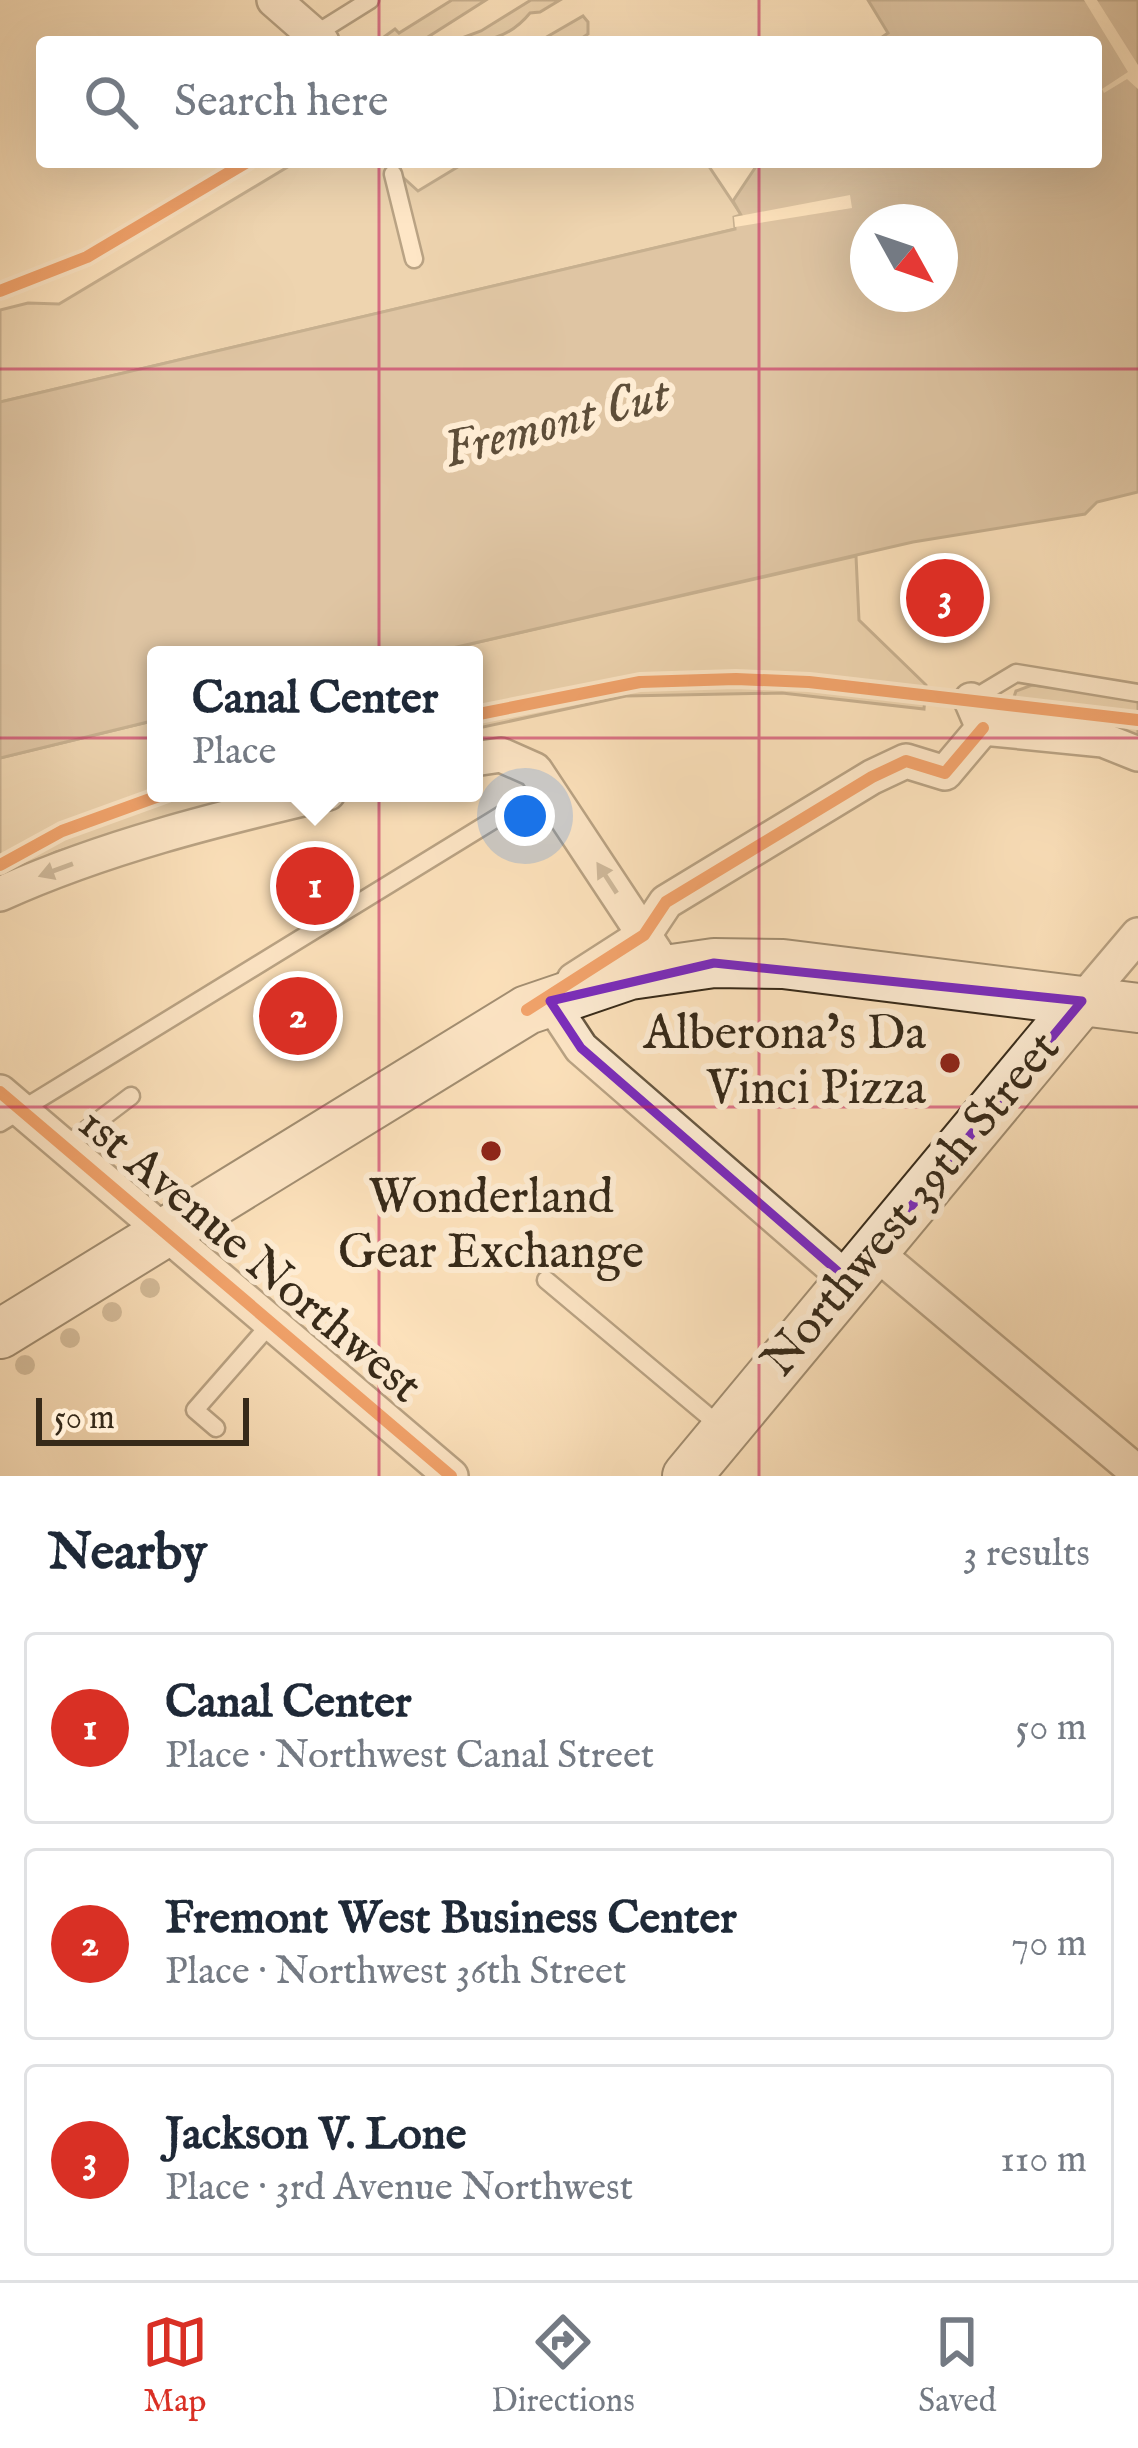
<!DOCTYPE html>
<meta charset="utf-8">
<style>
body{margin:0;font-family:"IM FELL English",serif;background:#f6f6f7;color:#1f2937}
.compass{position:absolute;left:850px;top:204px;width:108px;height:108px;border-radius:50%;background:#fff;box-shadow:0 12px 48px #0002;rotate:130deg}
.scale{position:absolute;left:36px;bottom:30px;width:213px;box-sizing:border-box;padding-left:12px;border:6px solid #372a19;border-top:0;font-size:33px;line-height:42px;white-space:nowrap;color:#372a19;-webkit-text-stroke:9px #feecd3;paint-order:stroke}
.you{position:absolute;left:525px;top:816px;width:42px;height:42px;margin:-30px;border:9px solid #fff;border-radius:50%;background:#1a73e8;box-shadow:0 0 0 18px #1a73e833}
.badge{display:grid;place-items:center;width:78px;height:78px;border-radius:50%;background:#d93025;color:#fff;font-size:39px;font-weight:700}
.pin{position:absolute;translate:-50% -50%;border:6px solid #fff;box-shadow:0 3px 12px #0006}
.popup{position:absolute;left:147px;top:646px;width:336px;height:156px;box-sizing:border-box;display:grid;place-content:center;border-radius:12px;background:#fff;filter:drop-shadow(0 3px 9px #0005);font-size:39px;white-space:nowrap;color:#747a83}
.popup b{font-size:45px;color:#1f2937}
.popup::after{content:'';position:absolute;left:50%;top:100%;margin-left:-24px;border:24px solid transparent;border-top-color:#fff}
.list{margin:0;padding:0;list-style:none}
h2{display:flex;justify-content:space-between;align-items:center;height:156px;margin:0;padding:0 48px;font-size:51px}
h2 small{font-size:39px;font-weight:400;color:#747a83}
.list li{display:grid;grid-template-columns:78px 1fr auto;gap:36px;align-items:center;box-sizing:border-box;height:192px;margin:0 24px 24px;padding:0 24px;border:3px solid #e0e1e3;border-radius:12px}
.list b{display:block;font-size:45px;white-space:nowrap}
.list p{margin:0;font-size:39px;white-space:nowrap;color:#747a83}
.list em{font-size:39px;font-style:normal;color:#747a83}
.icon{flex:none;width:66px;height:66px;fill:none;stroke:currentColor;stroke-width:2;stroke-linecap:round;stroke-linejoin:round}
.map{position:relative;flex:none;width:1138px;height:1476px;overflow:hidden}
.search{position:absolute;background:#fff;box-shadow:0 12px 48px #0002;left:36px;right:36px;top:36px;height:132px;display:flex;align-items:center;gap:30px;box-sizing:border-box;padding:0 42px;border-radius:12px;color:#747a83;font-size:45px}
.sheet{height:804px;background:#fff}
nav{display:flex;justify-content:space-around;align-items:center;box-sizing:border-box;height:168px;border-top:3px solid #e0e1e3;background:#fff;font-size:33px;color:#747a83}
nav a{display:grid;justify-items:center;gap:6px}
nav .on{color:#d93025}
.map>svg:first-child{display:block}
.green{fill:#dbc3a0;stroke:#89765c;stroke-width:3}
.water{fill:#baa385;stroke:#86735a;stroke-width:3;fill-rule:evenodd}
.pier{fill:#fde2bc}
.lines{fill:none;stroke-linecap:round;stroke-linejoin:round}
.lane-casing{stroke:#685842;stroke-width:21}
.street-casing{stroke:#685842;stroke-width:38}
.secondary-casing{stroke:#372a19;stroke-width:52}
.lane{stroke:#feecd3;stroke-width:16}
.street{stroke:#feecd3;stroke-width:33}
.secondary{stroke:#feecd3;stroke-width:48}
.cycleway-casing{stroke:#feecd3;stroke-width:20}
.cycleway{stroke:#e8590c;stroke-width:12}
.tree{fill:#a79275}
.oneway{fill:#9a8b76}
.marked{fill:none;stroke:#7b2cbf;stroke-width:9;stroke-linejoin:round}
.grid{fill:none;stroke:#c2185b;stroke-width:3;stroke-opacity:0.55}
.poi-dot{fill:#8f2418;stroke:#feecd3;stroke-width:4.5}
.labels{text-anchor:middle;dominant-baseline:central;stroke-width:12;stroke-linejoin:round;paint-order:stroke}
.poi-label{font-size:48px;fill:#372a19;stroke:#feecd3;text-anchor:end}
.street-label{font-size:48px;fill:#372a19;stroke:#feecd3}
.water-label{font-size:51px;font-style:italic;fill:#5e4e39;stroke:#feecd3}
</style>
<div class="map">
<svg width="1138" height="1476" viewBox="0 0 1138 1476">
<rect width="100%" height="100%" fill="#fde2bc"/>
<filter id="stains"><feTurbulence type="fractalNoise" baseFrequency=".00167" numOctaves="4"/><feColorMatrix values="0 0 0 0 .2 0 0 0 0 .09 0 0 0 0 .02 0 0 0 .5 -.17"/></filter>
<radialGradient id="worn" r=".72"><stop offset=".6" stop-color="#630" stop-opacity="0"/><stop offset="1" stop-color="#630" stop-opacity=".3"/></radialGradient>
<g class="green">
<path d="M452 0H486L420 42H377L395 29 399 33Z"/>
<path d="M531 0H560L540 12 530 13C508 40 484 42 451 42L481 31Z"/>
<path d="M583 16 588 22V34L579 40 538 42Z"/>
<path d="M296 162H386L418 191 466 162H706L742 216 736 229 0 402V310L28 303 59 304Z"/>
<path d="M856 556 859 620 926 685 924 709 782 693 626 696 474 729V655H422Z"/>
<path d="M1032 685 1138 698V736L1020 720 1014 714 1011 706 1016 691Z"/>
<path d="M156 720V793H257L56 852 0 879V758Z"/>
</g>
<path class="water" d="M868 0H1138V492L1097 502 1085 514 913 542 422 655H156V720L0 758V402L735 229 734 217 741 215 733 201 759 162H1096V42H875L888 33ZM868 222H940V294H868Z"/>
<g class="pier">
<path d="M1084 0H1097L1138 65V89L1127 79 1104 93 1102 89 1128 72Z"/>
<path d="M850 195 852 208 735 227 734 217Z"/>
</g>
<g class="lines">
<g class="lane-casing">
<g id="lane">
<path d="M314 35 370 0"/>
<path d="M393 174 414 259"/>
<path d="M971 700 1016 673 1138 693"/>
<path d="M0 1123 549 786"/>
<path d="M65 1146 131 1096"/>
<path d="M546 1280 720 1426"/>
<path d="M216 1428 195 1410 272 1322"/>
</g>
</g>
<g class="street-casing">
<g id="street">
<path d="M274 0 322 42"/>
<path d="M971 700 983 728 1103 740 1138 754"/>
<path d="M474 759 501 755 535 770 656 953"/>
<path d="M0 894C104 847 217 819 328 793"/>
<path d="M574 980 644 935 666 902 872 777 906 761 945 773 983 728"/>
<path d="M550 1001 581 1048 849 1281"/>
<path d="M1082 1001 1138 935"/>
<path d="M0 1092 451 1476"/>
<path d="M874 1251 1138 1473"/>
</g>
</g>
<g class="secondary-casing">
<g id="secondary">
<path d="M0 1334 527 1010 630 975 714 963 783 964 1138 1008"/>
<path d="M687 1476 1082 1001"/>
</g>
</g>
<use href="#lane" class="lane"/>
<use href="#street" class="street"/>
<use href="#secondary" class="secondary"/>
<g class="cycleway-casing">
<g id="cycleway">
<path d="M0 291 87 257 247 162"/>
<path d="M474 715 640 682 736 679 809 682 1138 720"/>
<path d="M0 865 62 831 167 793"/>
<path d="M527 1010 644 935 666 902 872 777 906 761 945 773 983 728"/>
<path d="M0 1092 451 1476"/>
</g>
</g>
<use href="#cycleway" class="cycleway"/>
</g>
<g class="tree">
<circle cx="150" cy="1288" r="10"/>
<circle cx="112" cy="1312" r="10"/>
<circle cx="70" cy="1338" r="10"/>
<circle cx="25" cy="1365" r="10"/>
</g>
<defs><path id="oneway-solid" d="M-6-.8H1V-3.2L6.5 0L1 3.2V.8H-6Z" transform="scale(3)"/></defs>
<g class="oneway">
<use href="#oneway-solid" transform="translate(56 870) rotate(160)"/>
<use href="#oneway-solid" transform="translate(607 878) rotate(-123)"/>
</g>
<path d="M0 0H1138V1476H0ZM714 963 1082 1001 849 1281 581 1048 550 1001Z" fill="#fde2bc" fill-opacity=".55" fill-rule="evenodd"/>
<path class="marked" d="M714 963 1082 1001 849 1281 581 1048 550 1001Z"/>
<path class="grid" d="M379 0V42M759 0V42M379 162V1476M759 162V1476M0 369H1138M0 738H1138M0 1107H1138"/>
<g class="poi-dot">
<circle cx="950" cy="1063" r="12"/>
<circle cx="491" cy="1151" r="12"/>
</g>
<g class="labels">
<g class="poi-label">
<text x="926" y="1035">Alberona's Da<tspan x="926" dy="55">Vinci Pizza</tspan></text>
<text x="491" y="1199" text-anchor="middle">Wonderland<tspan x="491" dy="55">Gear Exchange</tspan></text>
</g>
<g class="street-label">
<text transform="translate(912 1205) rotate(-50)">Northwest 39th Street</text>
<text transform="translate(249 1256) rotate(40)">1st Avenue Northwest</text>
</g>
<g class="water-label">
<text transform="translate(557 424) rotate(-15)">Fremont Cut</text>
</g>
</g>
<rect width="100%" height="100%" filter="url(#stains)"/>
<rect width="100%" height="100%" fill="url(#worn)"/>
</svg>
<svg class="compass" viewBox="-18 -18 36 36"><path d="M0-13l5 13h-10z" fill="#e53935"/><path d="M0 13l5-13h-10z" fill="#747a83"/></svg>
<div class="scale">50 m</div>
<div class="you"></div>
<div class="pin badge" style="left:315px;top:886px">1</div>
<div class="popup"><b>Canal Center</b>Place</div>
<div class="pin badge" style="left:298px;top:1016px">2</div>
<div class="pin badge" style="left:945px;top:598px">3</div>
<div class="search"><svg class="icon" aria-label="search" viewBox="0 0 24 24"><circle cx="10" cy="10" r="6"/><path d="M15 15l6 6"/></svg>Search here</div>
</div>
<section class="sheet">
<h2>Nearby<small>3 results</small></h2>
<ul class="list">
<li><span class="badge">1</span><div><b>Canal Center</b><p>Place · Northwest Canal Street</p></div><em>50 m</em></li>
<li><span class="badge">2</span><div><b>Fremont West Business Center</b><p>Place · Northwest 36th Street</p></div><em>70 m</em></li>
<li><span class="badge">3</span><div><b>Jackson V. Lone</b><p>Place · 3rd Avenue Northwest</p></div><em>110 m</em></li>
</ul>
</section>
<nav>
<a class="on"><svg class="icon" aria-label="map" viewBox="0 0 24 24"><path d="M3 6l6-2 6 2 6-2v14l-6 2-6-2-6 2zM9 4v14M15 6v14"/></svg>Map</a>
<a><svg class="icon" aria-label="directions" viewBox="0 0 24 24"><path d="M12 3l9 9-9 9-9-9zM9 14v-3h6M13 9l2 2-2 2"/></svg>Directions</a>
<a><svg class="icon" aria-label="saved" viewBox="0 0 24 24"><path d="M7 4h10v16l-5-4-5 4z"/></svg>Saved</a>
</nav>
